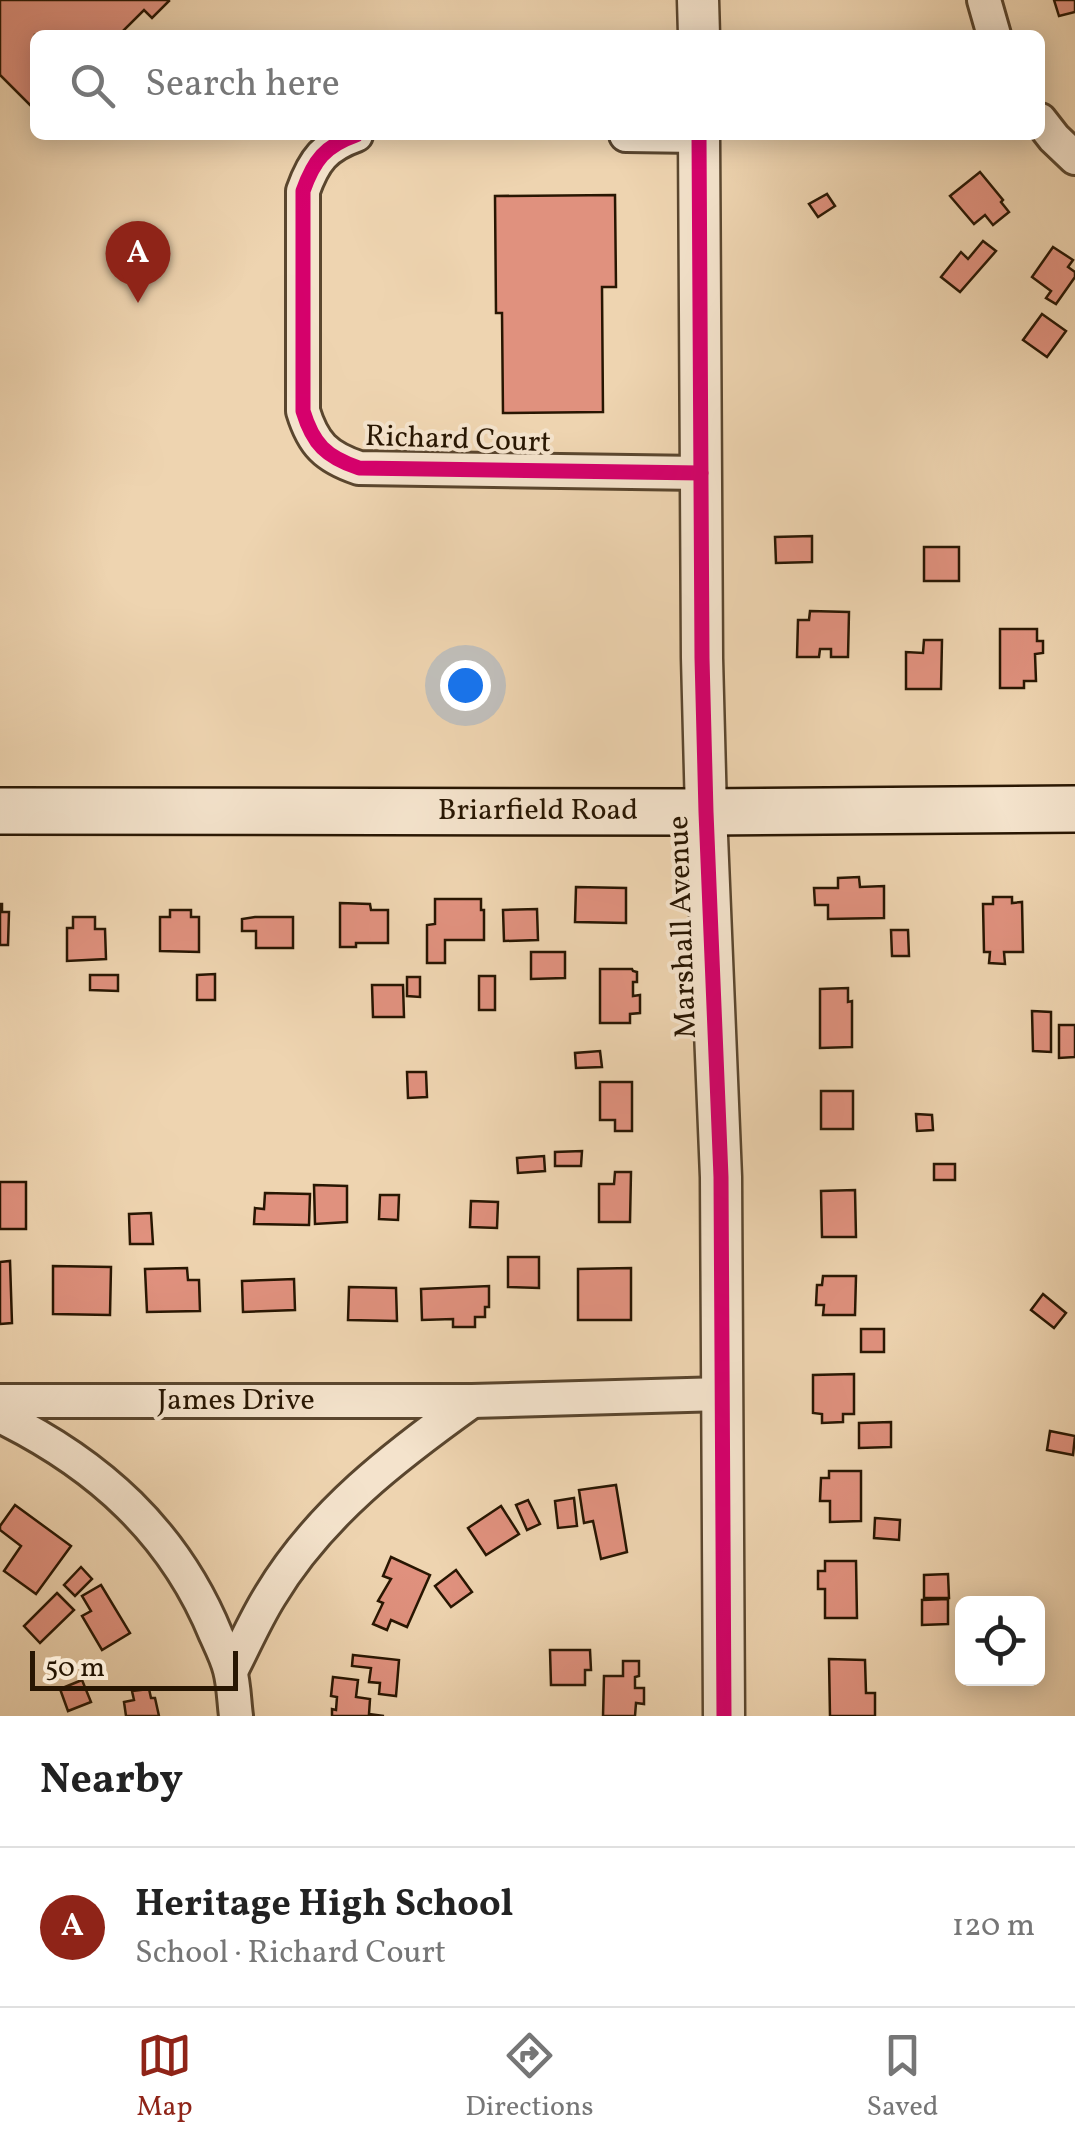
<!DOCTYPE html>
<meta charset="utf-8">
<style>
body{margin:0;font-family:Vollkorn,serif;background:#f6f6f6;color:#222}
.controls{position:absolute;right:30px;bottom:30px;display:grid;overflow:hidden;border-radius:15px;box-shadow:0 5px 25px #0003}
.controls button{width:90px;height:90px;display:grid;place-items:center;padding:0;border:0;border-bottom:2px solid #e0e0e0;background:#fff;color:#222;font:50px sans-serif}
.scale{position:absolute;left:30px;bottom:25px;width:208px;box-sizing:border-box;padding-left:10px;border:5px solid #281602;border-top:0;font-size:28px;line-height:35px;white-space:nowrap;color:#281602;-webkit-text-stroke:8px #f4e3cc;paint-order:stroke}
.you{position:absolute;left:465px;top:685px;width:35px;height:35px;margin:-25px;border:8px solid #fff;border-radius:50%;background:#1a73e8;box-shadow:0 0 0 15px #1a73e833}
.badge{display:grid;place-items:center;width:65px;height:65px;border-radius:50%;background:#8f2418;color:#fff;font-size:32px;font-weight:700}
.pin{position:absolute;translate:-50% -82px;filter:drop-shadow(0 2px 5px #0008)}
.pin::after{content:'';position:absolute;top:52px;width:35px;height:30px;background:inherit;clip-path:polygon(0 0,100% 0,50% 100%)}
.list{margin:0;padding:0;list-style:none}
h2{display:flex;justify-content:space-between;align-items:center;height:130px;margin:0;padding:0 40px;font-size:42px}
h2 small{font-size:32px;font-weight:400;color:#767676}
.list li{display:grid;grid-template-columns:65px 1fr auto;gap:30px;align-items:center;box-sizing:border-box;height:160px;padding:0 40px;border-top:2px solid #e0e0e0}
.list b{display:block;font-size:38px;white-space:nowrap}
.list p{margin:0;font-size:32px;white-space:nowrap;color:#767676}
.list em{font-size:32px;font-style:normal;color:#767676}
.icon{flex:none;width:55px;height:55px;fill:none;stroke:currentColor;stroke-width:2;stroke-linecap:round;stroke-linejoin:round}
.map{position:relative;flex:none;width:1075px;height:1716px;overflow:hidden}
.search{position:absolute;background:#fff;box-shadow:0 5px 25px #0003;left:30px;right:30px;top:30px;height:110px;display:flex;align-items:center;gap:25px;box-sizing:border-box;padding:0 35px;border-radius:15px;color:#767676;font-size:38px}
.sheet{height:290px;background:#fff}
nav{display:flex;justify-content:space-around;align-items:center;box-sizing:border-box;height:140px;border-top:2px solid #e0e0e0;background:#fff;font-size:28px;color:#767676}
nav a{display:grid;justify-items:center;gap:5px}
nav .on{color:#8f2418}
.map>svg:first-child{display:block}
.building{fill:#e0917e;stroke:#281602;stroke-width:2.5}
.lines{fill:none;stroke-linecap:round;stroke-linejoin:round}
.minor-casing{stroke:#5a462e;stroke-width:38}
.tertiary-casing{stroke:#5a462e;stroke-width:45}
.secondary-casing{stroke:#281602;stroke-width:50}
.minor{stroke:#f4e3cc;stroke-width:32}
.tertiary{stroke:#f4e3cc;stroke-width:40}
.secondary{stroke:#f4e3cc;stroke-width:45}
.cycleway-casing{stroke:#f4e3cc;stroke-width:21}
.cycleway{stroke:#d6006c;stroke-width:15}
.labels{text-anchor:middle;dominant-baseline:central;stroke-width:8;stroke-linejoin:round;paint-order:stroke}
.street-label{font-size:30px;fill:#281602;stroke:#f4e3cc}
</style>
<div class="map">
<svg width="1075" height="1716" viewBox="0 0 1075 1716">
<rect width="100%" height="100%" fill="#eed4b0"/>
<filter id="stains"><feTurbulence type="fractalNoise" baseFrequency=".002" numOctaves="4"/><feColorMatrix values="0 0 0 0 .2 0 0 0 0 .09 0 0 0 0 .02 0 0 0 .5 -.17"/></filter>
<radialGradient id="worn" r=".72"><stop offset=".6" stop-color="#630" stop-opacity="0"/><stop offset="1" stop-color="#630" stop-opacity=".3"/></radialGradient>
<g class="building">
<path d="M0 0H168L169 1 152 18 144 10 119 35H35V110L0 75Z"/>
<path d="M1054 0H1075V12L1059 16Z"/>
<path d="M980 172 1003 200 1001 202 1009 212 993 225 985 215 974 224 950 196Z"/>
<path d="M827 194 835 206 818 217 809 204Z"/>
<path d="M615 195 616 287H602L603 412 503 413 502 313H496L495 196Z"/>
<path d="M983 241 996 251 960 292 941 277 961 252 968 259Z"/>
<path d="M1053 247 1073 260 1068 267 1075 272V277L1056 304 1046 298 1051 291 1032 277Z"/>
<path d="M1042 314 1066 331 1047 357 1023 340Z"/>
<path d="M812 536V562L776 563 775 537Z"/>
<rect x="924" y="547" width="35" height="34"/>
<path d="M810 611 849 612 848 657H831V649H820L819 657H797L798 620H809Z"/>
<path d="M1000 629H1037V641H1043V653L1035 654 1036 681H1024V688H1000Z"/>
<path d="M924 640H942L941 689H906V652L923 653Z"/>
<path d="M859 877 860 887 884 886V918L828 919V905H815L814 888H838V878Z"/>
<path d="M576 887 626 888V923L575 922Z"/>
<path d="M993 897H1012V903L1022 902 1023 952H1004L1005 964 989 963 990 952H984L983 904H993Z"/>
<path d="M435 899H481V910H484V940H445V963H427V925L435 924Z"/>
<path d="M340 903 370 904 371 910H388V943H356V947H340Z"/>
<path d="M0 904H2V912H9L8 945H0Z"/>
<path d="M537 909 538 940 504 941 503 910Z"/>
<path d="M170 910H191V917H199V952L160 951V917H170Z"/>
<path d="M73 917H95V929H105L106 959 67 961V928H73Z"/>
<path d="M255 917H293V948H256V931H242V919Z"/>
<path d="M891 930H908L909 956H892Z"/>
<path d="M531 952H565V978L531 979Z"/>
<path d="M600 969H632L633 971 637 972V982H633V996L640 995V1013L630 1014V1023H600Z"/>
<path d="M215 974V1000H197V975Z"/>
<path d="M90 975H118V991L90 990Z"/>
<rect x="479" y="976" width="16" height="34"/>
<path d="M407 977H420V997L407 996Z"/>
<path d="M372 985H403L404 1017H373Z"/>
<path d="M848 988V1002L852 1001V1047L820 1048V989Z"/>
<path d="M1032 1011 1051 1012V1052L1033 1051Z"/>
<path d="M1059 1025H1075V1057L1059 1058Z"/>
<path d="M600 1051 602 1067 576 1068 575 1053Z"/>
<path d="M407 1072H426L427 1097 408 1098Z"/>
<path d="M600 1082H632V1131H615V1120H600Z"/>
<rect x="821" y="1091" width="32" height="38"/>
<path d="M916 1114 932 1115 933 1130 917 1131Z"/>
<path d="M582 1151 581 1166H555V1152Z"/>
<path d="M544 1156 545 1171 518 1173 517 1158Z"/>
<rect x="934" y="1164" width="21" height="16"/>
<path d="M615 1172H631L630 1222H599V1184H614Z"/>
<rect x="0" y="1182" width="26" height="47"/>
<path d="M314 1185 347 1186V1222L315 1224Z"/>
<path d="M855 1190 856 1237H822L821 1191Z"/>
<path d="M265 1193 310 1194 309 1225 254 1224 255 1208 264 1209Z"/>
<path d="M380 1195H399L398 1220 379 1219Z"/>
<path d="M471 1201 498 1202 497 1228 470 1227Z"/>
<path d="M151 1213 153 1244H130L129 1214Z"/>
<path d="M508 1257H539V1288L508 1287Z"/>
<path d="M10 1261 12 1323 0 1324V1262Z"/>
<path d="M53 1266 111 1267 110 1315 53 1314Z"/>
<path d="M187 1268 188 1280H199L200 1311 147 1312 145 1269Z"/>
<path d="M631 1268V1320H578V1269Z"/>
<path d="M823 1276H856L855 1315H823L824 1305H816L817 1285H822Z"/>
<path d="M294 1279 295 1310 243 1312 242 1281Z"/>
<path d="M489 1286V1307H485V1317H475V1327H453V1319L422 1320 421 1289Z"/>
<path d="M349 1287 396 1288 397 1321 348 1320Z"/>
<path d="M1043 1294 1066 1313 1054 1328 1031 1310Z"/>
<rect x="861" y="1329" width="23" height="23"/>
<path d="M854 1374V1414H843V1422L822 1423V1414L813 1413V1375Z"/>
<path d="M891 1422V1447L859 1448V1423Z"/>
<path d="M1050 1431 1075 1436 1073 1455 1047 1450Z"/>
<path d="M829 1471H861V1521L830 1522V1501H820L821 1478H829Z"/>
<path d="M616 1485 627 1552 601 1559 593 1521 584 1523 579 1490Z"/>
<path d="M574 1498 577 1526 558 1528 555 1501Z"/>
<path d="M528 1500 540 1524 527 1530 516 1505Z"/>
<path d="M15 1505 71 1546 36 1594 4 1571 21 1546 0 1530V1526Z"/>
<path d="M501 1506 519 1534 486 1555 468 1528Z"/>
<path d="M875 1518 900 1520 899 1540 874 1538Z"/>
<path d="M391 1557 430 1575 407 1627 391 1620 387 1630 373 1624 383 1603 378 1601 391 1579 383 1576Z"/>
<path d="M825 1561H856L857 1618H825V1589H818V1571H825Z"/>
<path d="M81 1567 92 1579 75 1596 64 1585Z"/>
<path d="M456 1570 472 1592 451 1607 435 1586Z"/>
<path d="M948 1574 949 1598H924V1575Z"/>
<path d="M101 1585 130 1633 102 1650 82 1616 91 1611 82 1596Z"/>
<path d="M57 1593 74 1610 40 1643 24 1626Z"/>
<path d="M948 1599V1624L922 1625V1600Z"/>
<path d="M550 1650H590L591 1670H585V1685H551Z"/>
<path d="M353 1655 399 1660 396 1696 379 1694 380 1683 369 1682 371 1668 352 1666Z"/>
<path d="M829 1659 865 1660 866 1693H875V1716H830Z"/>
<path d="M623 1661H639V1676L635 1677V1688H644V1704L636 1703 635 1716H603L604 1676H623Z"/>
<path d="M333 1677 358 1680 356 1697 370 1699 369 1714 384 1716H332V1709L336 1710 337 1697 331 1696Z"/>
<path d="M82 1680 91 1702 68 1711 60 1689Z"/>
<path d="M149 1689 151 1698H155L159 1716H126L124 1702 134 1700 132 1691Z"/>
</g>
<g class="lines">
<g class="minor-casing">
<g id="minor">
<path d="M984 0 994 35"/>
<path d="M1040 120 1054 138 1075 158"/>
<path d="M356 135C325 146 314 160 303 191V411C313 444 326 457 359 468L701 473"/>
<path d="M626 135 699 136"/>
<path d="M0 1401H472L723 1394"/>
<path d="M0 1416C98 1464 174 1532 216 1635 221 1646 227 1658 230 1670 234 1685 234 1701 236 1716"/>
<path d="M231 1671C244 1646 255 1620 270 1596 319 1514 395 1456 472 1401"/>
</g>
</g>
<g class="tertiary-casing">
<g id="tertiary">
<path d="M698 0 699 35"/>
<path d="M699 135 702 658 706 812 721 1177 724 1716"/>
</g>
</g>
<g class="secondary-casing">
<path id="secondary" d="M0 811 706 812 1075 809"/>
</g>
<use href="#minor" class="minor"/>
<use href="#tertiary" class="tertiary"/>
<use href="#secondary" class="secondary"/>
<g class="cycleway-casing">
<g id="cycleway">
<path d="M356 135C325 146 314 160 303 191V411C313 444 326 457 359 468L701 473"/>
<path d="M699 135 702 658 706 812 721 1177 724 1716"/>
</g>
</g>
<use href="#cycleway" class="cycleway"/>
</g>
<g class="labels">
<g class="street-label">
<text transform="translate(458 440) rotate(2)">Richard Court</text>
<text x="538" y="811">Briarfield Road</text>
<text transform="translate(683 927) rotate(-92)">Marshall Avenue</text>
<text x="236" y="1401">James Drive</text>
</g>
</g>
<rect width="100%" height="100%" filter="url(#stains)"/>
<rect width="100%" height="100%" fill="url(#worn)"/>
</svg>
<div class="controls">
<button><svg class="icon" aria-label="locate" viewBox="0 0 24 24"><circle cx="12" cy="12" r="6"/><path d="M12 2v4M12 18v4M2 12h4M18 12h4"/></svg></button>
</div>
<div class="scale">50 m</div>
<div class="you"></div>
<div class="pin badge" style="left:138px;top:303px">A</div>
<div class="search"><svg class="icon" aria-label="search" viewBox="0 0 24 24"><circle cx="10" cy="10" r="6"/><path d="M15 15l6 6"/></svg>Search here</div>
</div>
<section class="sheet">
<h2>Nearby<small></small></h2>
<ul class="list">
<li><span class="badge">A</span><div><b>Heritage High School</b><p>School · Richard Court</p></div><em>120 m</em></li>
</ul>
</section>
<nav>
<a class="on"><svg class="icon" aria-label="map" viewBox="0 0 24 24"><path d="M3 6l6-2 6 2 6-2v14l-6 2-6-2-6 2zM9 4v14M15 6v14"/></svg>Map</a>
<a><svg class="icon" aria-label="directions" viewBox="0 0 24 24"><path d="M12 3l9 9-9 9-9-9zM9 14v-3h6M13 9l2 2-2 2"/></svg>Directions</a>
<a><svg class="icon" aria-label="saved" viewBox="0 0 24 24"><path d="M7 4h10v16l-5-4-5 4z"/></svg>Saved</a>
</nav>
